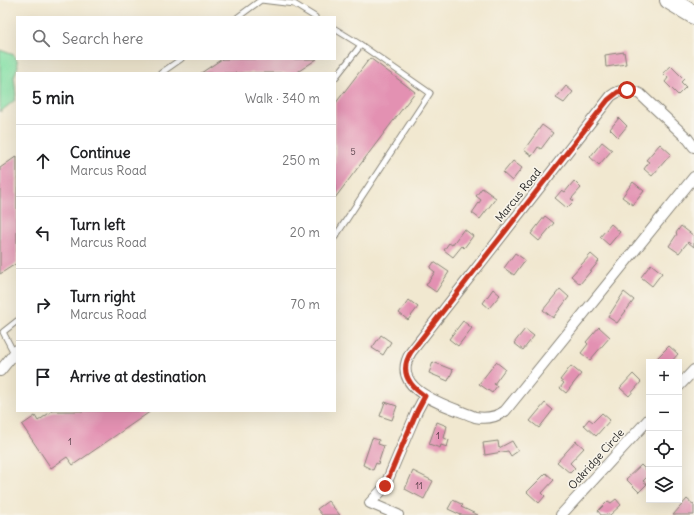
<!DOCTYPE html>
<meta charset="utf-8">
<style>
body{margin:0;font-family:Delius,sans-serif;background:#f6f6f6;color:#202124}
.controls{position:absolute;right:12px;bottom:12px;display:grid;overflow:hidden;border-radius:0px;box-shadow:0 4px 16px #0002}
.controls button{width:36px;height:36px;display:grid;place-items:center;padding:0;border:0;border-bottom:1px solid #e0e0e0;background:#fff;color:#202124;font:20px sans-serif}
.stop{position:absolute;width:12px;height:12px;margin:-9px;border:3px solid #c8321e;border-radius:50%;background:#fff}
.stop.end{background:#c8321e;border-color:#fff;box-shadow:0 1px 4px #0008}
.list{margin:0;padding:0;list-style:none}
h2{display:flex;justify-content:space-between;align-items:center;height:52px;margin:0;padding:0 16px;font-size:17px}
h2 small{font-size:13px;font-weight:400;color:#757577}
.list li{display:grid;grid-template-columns:26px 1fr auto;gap:12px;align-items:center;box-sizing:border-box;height:72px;padding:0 16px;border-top:1px solid #e0e0e0}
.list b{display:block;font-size:15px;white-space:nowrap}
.list p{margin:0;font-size:13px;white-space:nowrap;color:#757577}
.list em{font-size:13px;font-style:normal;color:#757577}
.icon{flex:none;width:22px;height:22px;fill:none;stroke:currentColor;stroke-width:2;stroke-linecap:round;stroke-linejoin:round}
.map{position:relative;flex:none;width:694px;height:515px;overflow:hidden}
.search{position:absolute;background:#fff;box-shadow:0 4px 16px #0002;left:16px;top:16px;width:320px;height:44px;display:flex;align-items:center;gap:10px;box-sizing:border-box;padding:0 14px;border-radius:0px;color:#757577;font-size:15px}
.panel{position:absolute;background:#fff;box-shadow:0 4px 16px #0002;left:16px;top:72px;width:320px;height:340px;border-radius:0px}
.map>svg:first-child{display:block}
.green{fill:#86e1a7;stroke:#517e62}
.building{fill:#e391b2}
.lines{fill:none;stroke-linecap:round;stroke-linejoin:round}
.lane-casing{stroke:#868276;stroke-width:7}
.street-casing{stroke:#868276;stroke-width:12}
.highway-casing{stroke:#868276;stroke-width:20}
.lane{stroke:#fff;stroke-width:5}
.street{stroke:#fff;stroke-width:10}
.highway{stroke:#fff;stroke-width:18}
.route{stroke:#c8321e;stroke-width:5}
.labels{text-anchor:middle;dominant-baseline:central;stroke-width:3.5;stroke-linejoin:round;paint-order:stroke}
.number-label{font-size:9px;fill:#4e3942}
.street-label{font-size:11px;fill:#1c1c1c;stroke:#f7f3e8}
</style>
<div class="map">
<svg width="694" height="515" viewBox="0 0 694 515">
<rect width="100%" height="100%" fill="#f7f3e8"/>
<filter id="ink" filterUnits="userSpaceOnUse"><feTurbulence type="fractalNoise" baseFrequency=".025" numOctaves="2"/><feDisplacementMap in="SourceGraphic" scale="8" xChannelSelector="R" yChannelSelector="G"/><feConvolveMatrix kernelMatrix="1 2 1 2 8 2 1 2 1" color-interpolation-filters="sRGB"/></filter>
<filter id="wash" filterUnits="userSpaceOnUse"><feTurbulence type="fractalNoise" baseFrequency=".012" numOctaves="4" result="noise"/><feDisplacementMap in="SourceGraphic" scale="16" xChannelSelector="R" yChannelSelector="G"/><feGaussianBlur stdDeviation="0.9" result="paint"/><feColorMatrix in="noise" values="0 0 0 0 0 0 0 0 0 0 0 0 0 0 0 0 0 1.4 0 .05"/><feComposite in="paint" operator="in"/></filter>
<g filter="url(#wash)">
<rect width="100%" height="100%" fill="#f1e8d0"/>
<path class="green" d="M0 50 14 55 17 60 18 66 14 77 16 95 15 100 0 112Z"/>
<g id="blocks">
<g class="building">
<path d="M624 52 626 64 606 67 605 55Z"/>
<path d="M370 58 415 92 335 198V104Z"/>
<path d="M222 59H317L296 73H201Z"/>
<path d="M671 66 684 79 681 82 686 87 678 95 665 82 668 78 663 73Z"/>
<path d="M566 86 573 92 564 103 556 98Z"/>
<path d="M619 118 627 126 618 137 610 129Z"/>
<path d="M542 125 553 133 541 149 538 147 532 156 524 150Z"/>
<path d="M602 142 612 150 599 165 590 157Z"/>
<path d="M660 144 671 154 652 176 644 169 649 162 646 160Z"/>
<path d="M17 156V263L0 274V168Z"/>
<path d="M513 161 522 168 512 181 503 173Z"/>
<path d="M574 181 581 188 571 199 574 201 567 208 555 198 562 190 565 192Z"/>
<path d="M633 182 644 191 633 205 622 197Z"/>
<path d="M482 188 496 198 480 219 472 213 481 200 476 196Z"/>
<path d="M545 216 554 223 539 241 531 234Z"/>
<path d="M611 224 620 232 609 245 600 237Z"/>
<path d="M681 226 694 236V247L688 242 679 253 669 246 677 234 676 233Z"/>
<path d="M464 229 473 236 464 248 462 246 453 257 444 250 449 243 452 245Z"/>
<path d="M515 253 525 260 514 275 504 268Z"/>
<path d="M591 254 599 261 580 284 571 276Z"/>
<path d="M434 262 449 272 436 292 426 285 435 272 430 268Z"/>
<path d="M651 264 662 273 652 286 641 277Z"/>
<path d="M493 289 500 295 489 308 483 303Z"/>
<path d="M560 289 569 297 553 318 543 310Z"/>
<path d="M624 292 634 300 617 323 608 317Z"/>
<path d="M409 300 418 307 408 320 399 313Z"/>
<path d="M463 321 472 328 458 346 449 339Z"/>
<path d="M599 327 610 337 590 360 581 353 588 344 586 342Z"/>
<path d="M525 329 534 336 523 350 514 343Z"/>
<path d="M381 335 391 342 383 355 372 348Z"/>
<path d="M669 346 678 354 671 362H661L657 358Z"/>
<path d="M433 362 453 370 448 381 429 373Z"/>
<path d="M496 362 505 369 494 384 497 386 492 393 479 384Z"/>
<path d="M571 366 581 374 566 393 560 388 564 383 560 380Z"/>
<path d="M633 374 641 382 629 396 620 388Z"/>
<path d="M385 402 397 406 392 420 380 416Z"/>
<path d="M545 403 553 410 539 428 530 421Z"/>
<path d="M52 411H151L73 465 67 457 51 468 22 425 35 416 38 421Z"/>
<path d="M602 413 610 420 596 436 584 425 589 419 593 422Z"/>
<path d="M437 422 447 426 444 438 449 440 447 447 441 445 440 448 429 444Z"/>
<path d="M372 438 379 440 378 444 384 446 378 464 376 463 373 470 363 465Z"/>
<path d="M498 441 499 448 512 441 518 451 511 456 508 451 485 455 483 443Z"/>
<path d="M576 441 584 448 570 463 575 468 570 473 557 462Z"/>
<path d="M641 465 649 473V475L643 481 647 484 639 492 626 479Z"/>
<path d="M413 471 433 481 424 499 405 489Z"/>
<path d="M546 473 554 480 542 493 545 496 539 503 527 492Z"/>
<path d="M616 499 621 505 610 515H601L598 511 608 501 611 503Z"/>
<path d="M687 499 694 505V515H673Z"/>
<path d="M453 500 463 505 461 507 478 515H461L448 509Z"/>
<path d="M328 501 340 515H322L317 509Z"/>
</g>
</g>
</g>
<g filter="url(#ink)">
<use href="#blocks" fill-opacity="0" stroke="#868276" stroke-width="1"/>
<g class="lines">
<g class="lane-casing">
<g id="lane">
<path d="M238 17 261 0 294 4 315 17"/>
<path d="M335 29 361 45"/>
<path d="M161 73 181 59"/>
<path d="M335 78 361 45 430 93 335 237"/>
<path d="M14 353 3 332 17 321"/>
</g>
</g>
<g class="street-casing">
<g id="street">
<path d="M694 147 688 139 640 94C630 89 620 89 611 96L411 352C387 391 449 406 475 417 486 419 495 418 505 411L694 177"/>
<path d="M0 371 17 350"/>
<path d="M679 386 694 370"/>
<path d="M398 515 370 503 384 488 386 484 417 411 425 396"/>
<path d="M561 515 649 419"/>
</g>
</g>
<g class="highway-casing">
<path id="highway" d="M669 0 694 15"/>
</g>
<use href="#lane" class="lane"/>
<use href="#street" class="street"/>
<use href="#highway" class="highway"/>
</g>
</g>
<g class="lines" filter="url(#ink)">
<path class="route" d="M385 486 417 411 425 396C408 385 399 371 411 352L608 100 618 92 627 90"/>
</g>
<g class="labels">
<g class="number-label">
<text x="353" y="151">5</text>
<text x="438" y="435">1</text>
<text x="70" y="441">1</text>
<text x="419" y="485">11</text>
</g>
<g class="street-label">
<text transform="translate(518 195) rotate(-51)">Marcus Road</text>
<text transform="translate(596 459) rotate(-48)">Oakridge Circle</text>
</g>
</g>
</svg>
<div class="controls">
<button>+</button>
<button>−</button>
<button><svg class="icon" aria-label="locate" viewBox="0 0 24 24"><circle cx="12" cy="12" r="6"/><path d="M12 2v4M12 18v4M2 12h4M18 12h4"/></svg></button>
<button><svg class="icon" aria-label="layers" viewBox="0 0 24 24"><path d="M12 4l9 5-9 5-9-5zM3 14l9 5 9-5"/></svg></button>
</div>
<div class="stop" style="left:627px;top:90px"></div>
<div class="stop end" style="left:385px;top:486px"></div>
<div class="search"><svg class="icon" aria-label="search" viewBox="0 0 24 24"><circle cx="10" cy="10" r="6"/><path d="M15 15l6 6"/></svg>Search here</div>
<section class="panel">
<h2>5 min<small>Walk · 340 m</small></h2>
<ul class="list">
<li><svg class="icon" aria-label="ahead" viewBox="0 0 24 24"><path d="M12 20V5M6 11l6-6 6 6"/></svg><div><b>Continue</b><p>Marcus Road</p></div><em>250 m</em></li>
<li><svg class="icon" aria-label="left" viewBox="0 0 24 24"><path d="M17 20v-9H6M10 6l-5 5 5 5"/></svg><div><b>Turn left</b><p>Marcus Road</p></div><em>20 m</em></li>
<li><svg class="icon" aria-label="right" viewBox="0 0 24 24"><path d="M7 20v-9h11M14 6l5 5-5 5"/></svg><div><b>Turn right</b><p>Marcus Road</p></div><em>70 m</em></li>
<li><svg class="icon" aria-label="arrive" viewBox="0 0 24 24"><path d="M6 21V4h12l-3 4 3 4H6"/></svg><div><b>Arrive at destination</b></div></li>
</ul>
</section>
</div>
